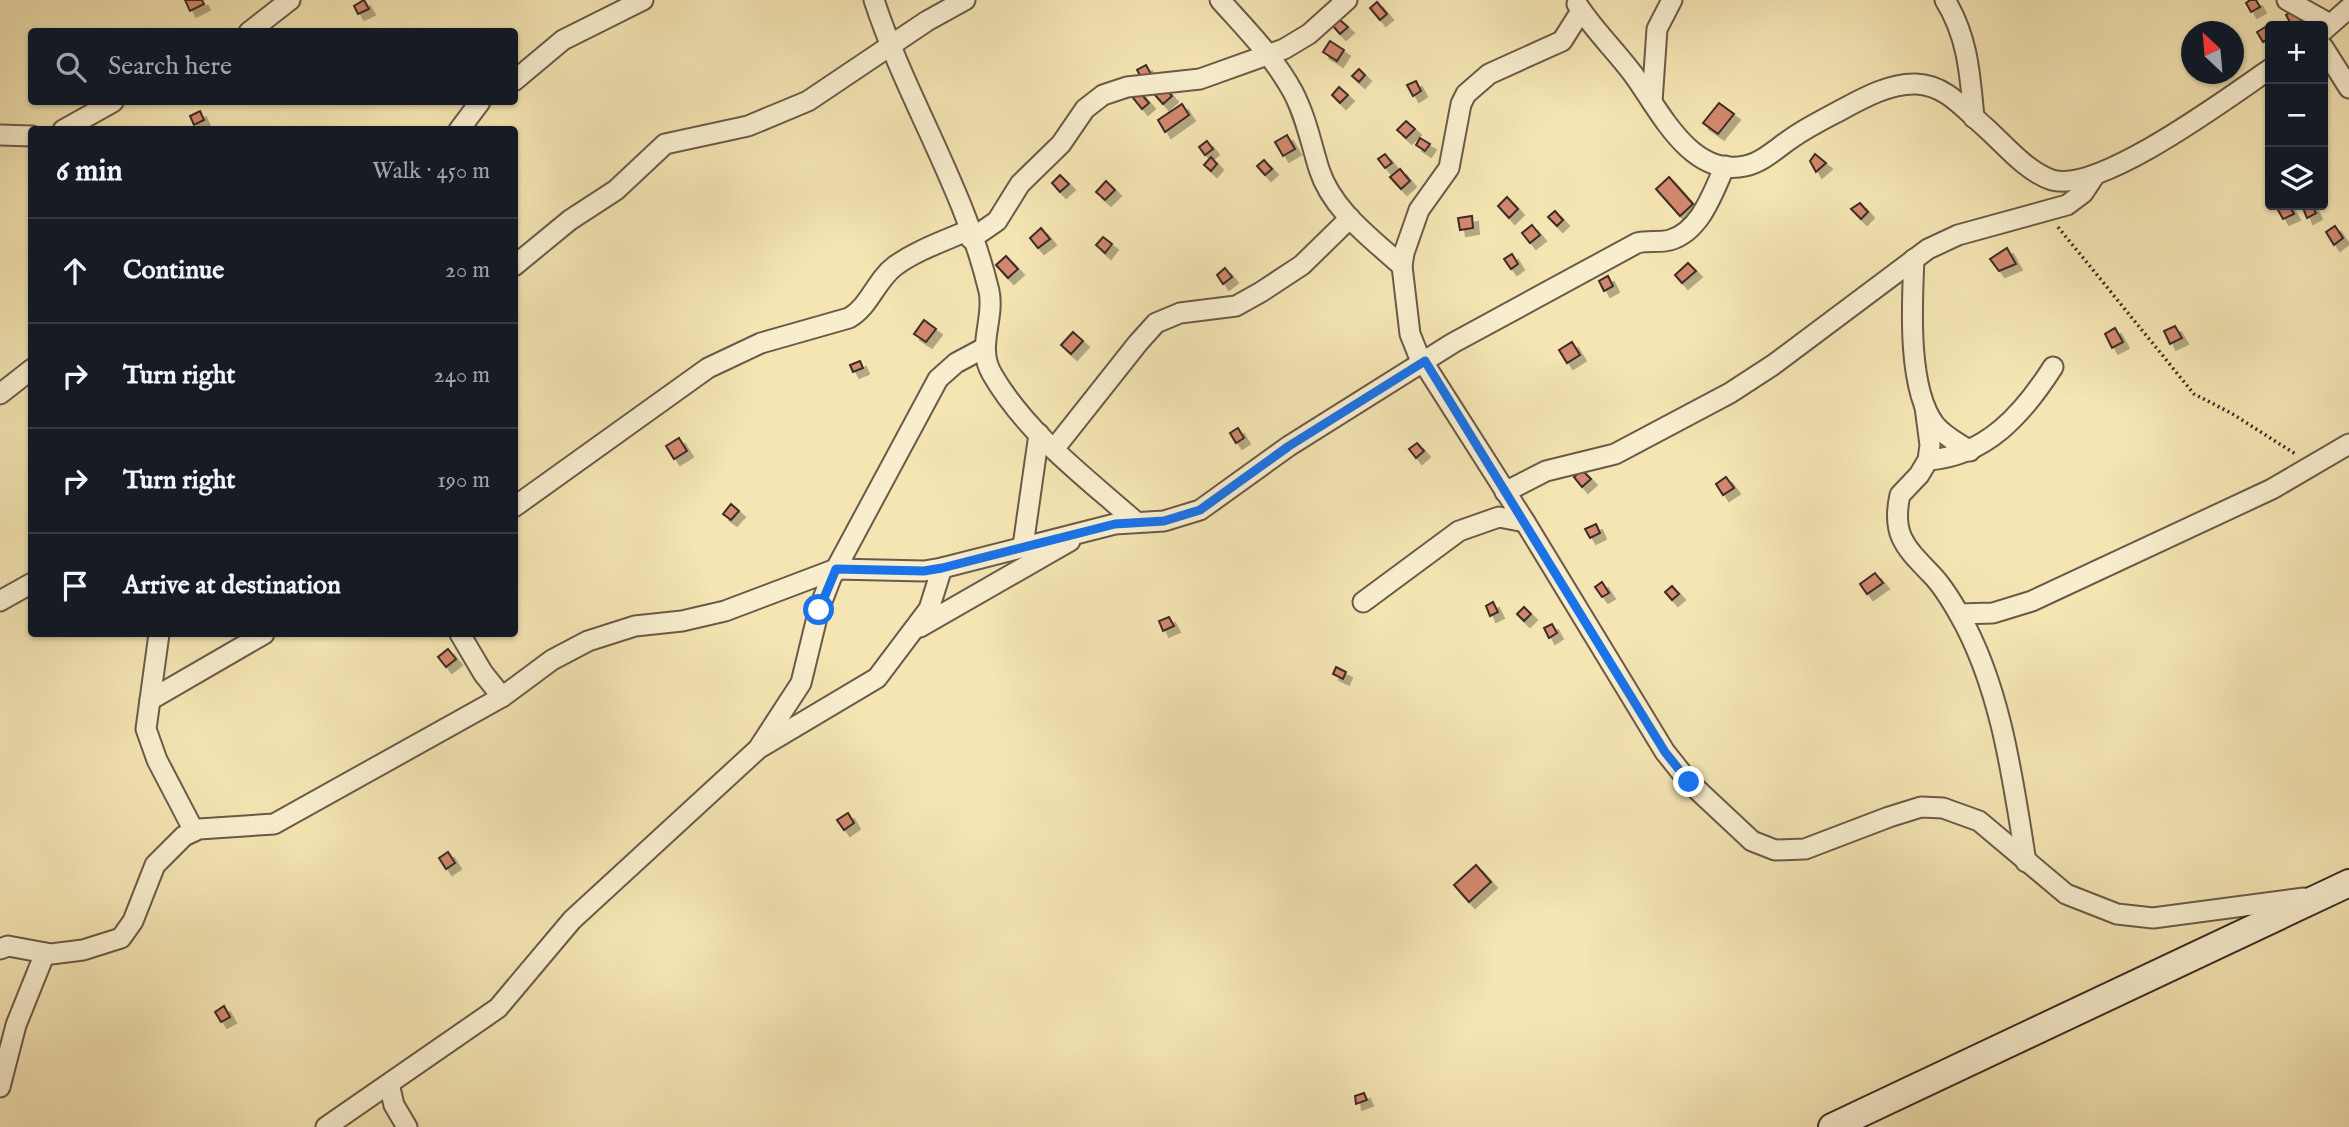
<!DOCTYPE html>
<meta charset="utf-8">
<style>
body{margin:0;font-family:"IM FELL English",serif;background:#242831;color:#f1f3f6}
.controls{position:absolute;right:21px;top:21px;display:grid;overflow:hidden;border-radius:7px;box-shadow:0 2px 5px #0004}
.controls button{width:63px;height:63px;display:grid;place-items:center;padding:0;border:0;border-bottom:2px solid #363941;background:#171b24;color:#f1f3f6;font:35px sans-serif}
.compass{position:absolute;left:2181px;top:21px;width:63px;height:63px;border-radius:50%;background:#171b24;box-shadow:0 2px 5px #0004;rotate:334deg}
.stop{position:absolute;width:21px;height:21px;margin:-16px;border:5px solid #1a73e8;border-radius:50%;background:#fff}
.stop.end{background:#1a73e8;border-color:#fff;box-shadow:0 2px 7px #0008}
.list{margin:0;padding:0;list-style:none}
h2{display:flex;justify-content:space-between;align-items:center;height:91px;margin:0;padding:0 28px;font-size:30px}
h2 small{font-size:23px;font-weight:400;color:#9ea1a6}
.list li{display:grid;grid-template-columns:46px 1fr auto;gap:21px;align-items:center;box-sizing:border-box;height:105px;padding:0 28px;border-top:2px solid #363941}
.list b{display:block;font-size:26px;white-space:nowrap}
.list em{font-size:23px;font-style:normal;color:#9ea1a6}
.icon{flex:none;width:38px;height:38px;fill:none;stroke:currentColor;stroke-width:2;stroke-linecap:round;stroke-linejoin:round}
.map{position:relative;flex:none;width:2349px;height:1127px;overflow:hidden}
.search{position:absolute;background:#171b24;box-shadow:0 2px 5px #0004;left:28px;top:28px;width:490px;height:77px;display:flex;align-items:center;gap:18px;box-sizing:border-box;padding:0 24px;border-radius:7px;color:#9ea1a6;font-size:26px}
.panel{position:absolute;background:#171b24;box-shadow:0 2px 5px #0004;left:28px;top:126px;width:490px;height:511px;border-radius:7px}
.map>svg:first-child{display:block}
.building{fill:#d2886d;stroke:#3d2c26;stroke-width:2;filter:url(#shadow)}
.lines{fill:none;stroke-linecap:round;stroke-linejoin:round}
.street-casing{stroke:#6b5a49;stroke-width:23}
.secondary-casing{stroke:#3d2c26;stroke-width:30}
.path{stroke:#3d2c26;stroke-width:3.5;stroke-dasharray:2 3.5;stroke-linecap:butt}
.street{stroke:#f8eece;stroke-width:19}
.secondary{stroke:#f8eece;stroke-width:26}
.route{stroke:#1a73e8;stroke-width:9}
</style>
<div class="map">
<svg width="2349" height="1127" viewBox="0 0 2349 1127">
<defs>
<filter id="shadow"><feDropShadow dx="6" dy="6" stdDeviation="0" flood-color="#0004"/></filter>
</defs>
<rect width="100%" height="100%" fill="#f4e5b3"/>
<filter id="stains"><feTurbulence type="fractalNoise" baseFrequency=".00286" numOctaves="4"/><feColorMatrix values="0 0 0 0 .2 0 0 0 0 .09 0 0 0 0 .02 0 0 0 .5 -.17"/></filter>
<radialGradient id="worn" r=".72"><stop offset=".6" stop-color="#630" stop-opacity="0"/><stop offset="1" stop-color="#630" stop-opacity=".3"/></radialGradient>
<g class="building">
<path d="M185 0H202L204 4 190 11Z"/>
<path d="M364 0 369 9 358 14 354 6Z"/>
<path d="M2250 0H2256L2260 7 2251 12 2246 3Z"/>
<path d="M1377 2 1387 14 1380 20 1370 8Z"/>
<path d="M2295 10 2301 21 2292 26 2286 15Z"/>
<path d="M1340 20 1348 27 1340 34 1333 26Z"/>
<path d="M2267 26 2270 37 2263 42 2257 32Z"/>
<path d="M1330 41 1344 50 1337 61 1323 52Z"/>
<path d="M1146 65 1152 76 1143 81 1137 70Z"/>
<path d="M1359 69 1365 75 1359 82 1352 76Z"/>
<path d="M1416 81 1421 91 1413 96 1407 85Z"/>
<path d="M1164 87 1172 96 1163 104 1155 95Z"/>
<path d="M1339 87 1348 95 1340 103 1332 95Z"/>
<path d="M1136 88 1149 103 1142 109 1130 94Z"/>
<path d="M1719 103 1734 114 1718 134 1703 123Z"/>
<path d="M1182 104 1189 115 1165 132 1158 120Z"/>
<path d="M200 111 204 120 194 125 190 116Z"/>
<path d="M1406 121 1415 129 1406 138 1397 130Z"/>
<path d="M1287 135 1295 149 1283 156 1275 142Z"/>
<path d="M1420 138 1430 144 1425 151 1416 145Z"/>
<path d="M1207 141 1213 149 1205 155 1199 147Z"/>
<path d="M1385 154 1392 163 1385 168 1378 159Z"/>
<path d="M1815 154 1826 163 1816 172 1810 161Z"/>
<path d="M1211 157 1217 164 1211 171 1204 165Z"/>
<path d="M1264 160 1272 169 1265 175 1257 166Z"/>
<path d="M1400 169 1410 181 1401 189 1390 177Z"/>
<path d="M1060 175 1069 184 1060 192 1052 183Z"/>
<path d="M1669 177 1693 204 1680 216 1656 189Z"/>
<path d="M1106 181 1115 190 1105 200 1096 192Z"/>
<path d="M1507 197 1518 209 1509 218 1498 206Z"/>
<path d="M1860 203 1868 212 1861 219 1851 209Z"/>
<path d="M2282 205H2289L2294 214 2283 219 2277 208Z"/>
<path d="M2312 205 2316 213 2307 218 2303 208Z"/>
<path d="M1555 211 1563 220 1557 226 1548 217Z"/>
<path d="M1472 216 1473 228 1460 230 1458 218Z"/>
<path d="M1532 225 1540 235 1530 243 1522 233Z"/>
<path d="M2335 226 2343 238 2334 245 2326 232Z"/>
<path d="M1041 228 1050 239 1038 248 1030 238Z"/>
<path d="M1103 237 1112 244 1105 253 1096 245Z"/>
<path d="M2007 248 2016 264 1999 271 1990 259Z"/>
<path d="M1512 254 1518 264 1511 269 1504 259Z"/>
<path d="M1006 256 1018 269 1008 278 996 265Z"/>
<path d="M1688 263 1696 271 1682 283 1675 275Z"/>
<path d="M1225 268 1232 277 1223 284 1217 275Z"/>
<path d="M1608 276 1613 286 1604 291 1599 281Z"/>
<path d="M924 320 936 329 926 342 914 334Z"/>
<path d="M2175 326 2182 338 2170 344 2164 331Z"/>
<path d="M2115 328 2123 342 2112 348 2105 334Z"/>
<path d="M1073 332 1083 341 1071 354 1061 345Z"/>
<path d="M1572 342 1580 355 1567 363 1559 350Z"/>
<path d="M860 361 863 368 853 372 850 365Z"/>
<path d="M1238 428 1244 438 1236 443 1230 433Z"/>
<path d="M679 438 687 451 674 459 666 446Z"/>
<path d="M1417 443 1424 451 1416 458 1409 449Z"/>
<path d="M1582 470 1591 479 1582 487 1574 477Z"/>
<path d="M1726 477 1734 488 1723 495 1716 484Z"/>
<path d="M731 504 739 511 731 520 723 514Z"/>
<path d="M1596 524 1600 533 1590 538 1585 529Z"/>
<path d="M1875 573 1883 583 1867 594 1860 584Z"/>
<path d="M1602 582 1609 593 1602 597 1595 587Z"/>
<path d="M1672 586 1679 594 1672 600 1665 592Z"/>
<path d="M1493 602 1498 612 1490 616 1486 606Z"/>
<path d="M1524 607 1531 614 1524 621 1517 614Z"/>
<path d="M1169 617 1174 626 1163 631 1159 621Z"/>
<path d="M1552 624 1557 633 1549 638 1544 628Z"/>
<path d="M448 649 456 659 446 667 438 657Z"/>
<path d="M1336 667 1346 672 1343 679 1333 674Z"/>
<path d="M848 813 854 823 844 830 837 820Z"/>
<path d="M448 852 455 863 446 869 439 858Z"/>
<path d="M1476 865 1491 882 1469 902 1454 885Z"/>
<path d="M224 1006 230 1017 221 1022 215 1012Z"/>
<path d="M1364 1093 1367 1100 1356 1104 1355 1096Z"/>
</g>
<g class="lines">
<g class="street-casing">
<g id="street">
<path d="M874 0C906 98 965 189 989 291 995 319 976 347 992 374 1026 433 1084 476 1135 521"/>
<path d="M1220 0C1246 29 1274 57 1293 92 1306 117 1311 143 1319 169 1332 210 1371 238 1402 266"/>
<path d="M1945 0C1968 37 1970 75 1974 118"/>
<path d="M2287 0 2330 24"/>
<path d="M1577 4C1593 29 1615 50 1633 74 1659 109 1690 178 1745 166 1764 162 1779 146 1795 136 1810 126 1826 118 1841 110 1863 98 1890 83 1916 84 1946 85 1964 109 1986 128 2005 145 2027 172 2052 180 2099 194 2229 97 2270 69"/>
<path d="M1581 11 1562 41 1489 74 1466 94 1461 104 1449 168 1419 210 1404 253 1402 266 1410 334 1418 354 1525 522 1665 752 1689 782 1752 841 1775 850 1805 849 1889 817 1921 807 1943 808 1979 821 2066 894 2117 914 2153 918 2304 898"/>
<path d="M2323 31 2349 8"/>
<path d="M249 32 290 0"/>
<path d="M2323 47 2349 88"/>
<path d="M514 81 563 40 643 0"/>
<path d="M1652 102 1657 29 1672 0"/>
<path d="M63 130 113 102"/>
<path d="M459 130 480 102"/>
<path d="M0 135 32 136"/>
<path d="M971 239 997 221 1020 184 1061 144 1085 109 1103 95 1127 87 1200 79 1284 49 1309 34 1347 0"/>
<path d="M1914 259C1912 303 1907 389 1935 425 1944 436 1958 443 1970 451"/>
<path d="M514 266 570 220 616 190 665 144 748 126 808 101 927 21 965 0"/>
<path d="M0 394 32 369"/>
<path d="M1925 407 1930 445 1928 460 1919 475 1900 495C1891 535 1906 548 1931 574 1942 585 1951 600 1959 614 2001 687 2013 780 2026 862"/>
<path d="M1054 449 1138 343 1156 323 1180 313 1236 306 1261 292 1302 265 1350 218"/>
<path d="M1928 460C1986 456 2023 414 2053 367"/>
<path d="M1505 492 1546 471 1615 454 1730 393 1773 365 1928 249 1958 235 2067 205 2083 193 2095 175"/>
<path d="M514 507 708 368 761 343 849 318C870 306 876 280 895 266 917 250 944 241 969 230"/>
<path d="M1023 546 1039 434"/>
<path d="M0 601 32 583"/>
<path d="M1363 602 1459 531 1499 517 1525 522"/>
<path d="M1959 614 1993 613 2032 601 2272 489 2349 444"/>
<path d="M920 627 1070 541"/>
<path d="M159 634 146 729 157 760 194 831"/>
<path d="M460 634 483 673 502 697"/>
<path d="M150 700 264 634"/>
<path d="M761 747 877 678 929 609 942 568"/>
<path d="M0 949 8 946 51 954 83 950 121 938 133 921 155 865 184 836 199 829 274 824 502 697 552 660 588 641 635 626 682 621 725 611 836 569 924 571 942 568 1115 524 1164 521 1200 510 1289 446 1453 343 1637 243C1648 240 1659 243 1670 240 1701 231 1713 192 1725 166"/>
<path d="M389 1084 394 1105 407 1127"/>
<path d="M0 1087 16 1025 45 953"/>
<path d="M326 1127 498 1008 572 920 758 749 801 683 819 609 831 578 938 379 956 363 984 348"/>
</g>
</g>
<g class="secondary-casing">
<path id="secondary" d="M1832 1127 2349 883"/>
</g>
<path class="path" d="M2058 227 2194 394 2231 413 2297 455"/>
<use href="#street" class="street"/>
<use href="#secondary" class="secondary"/>
</g>
<g class="lines">
<path class="route" d="M819 610 836 569 924 571 942 568 1115 524 1164 521 1200 510 1289 446 1425 361 1665 752 1689 782"/>
</g>
<rect width="100%" height="100%" filter="url(#stains)"/>
<rect width="100%" height="100%" fill="url(#worn)"/>
</svg>
<div class="controls">
<button>+</button>
<button>−</button>
<button><svg class="icon" aria-label="layers" viewBox="0 0 24 24"><path d="M12 4l9 5-9 5-9-5zM3 14l9 5 9-5"/></svg></button>
</div>
<svg class="compass" viewBox="-18 -18 36 36"><path d="M0-13l5 13h-10z" fill="#e53935"/><path d="M0 13l5-13h-10z" fill="#9ea1a6"/></svg>
<div class="stop" style="left:819px;top:610px"></div>
<div class="stop end" style="left:1689px;top:782px"></div>
<div class="search"><svg class="icon" aria-label="search" viewBox="0 0 24 24"><circle cx="10" cy="10" r="6"/><path d="M15 15l6 6"/></svg>Search here</div>
<section class="panel">
<h2>6 min<small>Walk · 450 m</small></h2>
<ul class="list">
<li><svg class="icon" aria-label="ahead" viewBox="0 0 24 24"><path d="M12 20V5M6 11l6-6 6 6"/></svg><div><b>Continue</b></div><em>20 m</em></li>
<li><svg class="icon" aria-label="right" viewBox="0 0 24 24"><path d="M7 20v-9h11M14 6l5 5-5 5"/></svg><div><b>Turn right</b></div><em>240 m</em></li>
<li><svg class="icon" aria-label="right" viewBox="0 0 24 24"><path d="M7 20v-9h11M14 6l5 5-5 5"/></svg><div><b>Turn right</b></div><em>190 m</em></li>
<li><svg class="icon" aria-label="arrive" viewBox="0 0 24 24"><path d="M6 21V4h12l-3 4 3 4H6"/></svg><div><b>Arrive at destination</b></div></li>
</ul>
</section>
</div>
